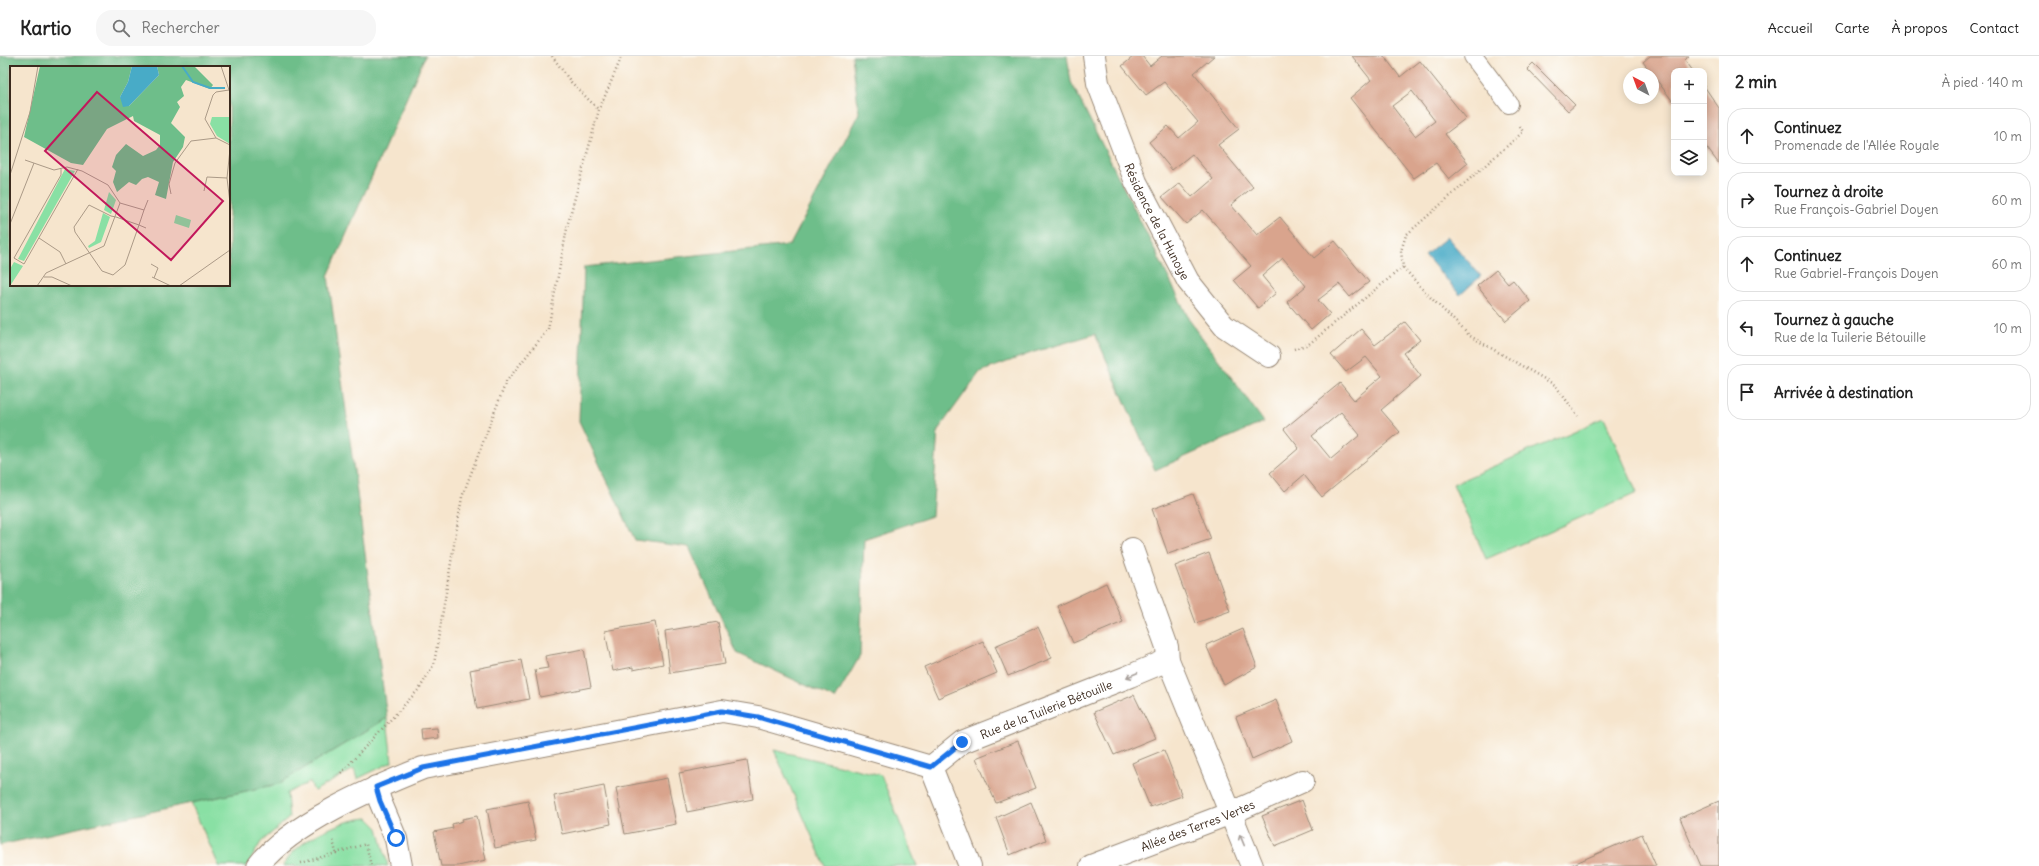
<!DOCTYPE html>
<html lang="fr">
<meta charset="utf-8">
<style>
body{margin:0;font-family:Delius,sans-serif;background:#f6f6f6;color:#222}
.controls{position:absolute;right:12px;top:12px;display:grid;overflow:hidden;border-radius:8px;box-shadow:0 2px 10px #0003}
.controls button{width:36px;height:36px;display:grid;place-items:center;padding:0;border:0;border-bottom:1px solid #e0e0e0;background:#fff;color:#222;font:20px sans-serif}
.compass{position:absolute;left:1623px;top:12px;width:36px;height:36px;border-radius:50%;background:#fff;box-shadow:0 2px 10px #0003;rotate:319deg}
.stop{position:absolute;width:12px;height:12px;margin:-9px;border:3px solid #1a73e8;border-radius:50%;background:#fff}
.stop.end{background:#1a73e8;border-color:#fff;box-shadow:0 1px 4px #0008}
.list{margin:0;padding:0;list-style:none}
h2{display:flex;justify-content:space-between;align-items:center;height:52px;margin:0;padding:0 16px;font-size:17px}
h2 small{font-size:13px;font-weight:400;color:#767676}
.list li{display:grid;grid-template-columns:26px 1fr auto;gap:12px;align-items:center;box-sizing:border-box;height:56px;margin:0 8px 8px;padding:0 8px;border:1px solid #e0e0e0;border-radius:16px}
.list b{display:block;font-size:15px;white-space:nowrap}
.list p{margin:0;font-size:13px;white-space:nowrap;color:#767676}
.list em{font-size:13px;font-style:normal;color:#767676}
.icon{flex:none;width:22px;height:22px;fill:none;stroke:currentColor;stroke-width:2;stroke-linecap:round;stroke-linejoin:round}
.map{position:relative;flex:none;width:1719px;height:810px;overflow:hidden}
header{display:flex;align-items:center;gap:24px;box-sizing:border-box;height:56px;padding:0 20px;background:#fff;border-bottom:1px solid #e0e0e0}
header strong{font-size:19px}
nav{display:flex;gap:22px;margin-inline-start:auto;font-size:14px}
.search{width:280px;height:36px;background:#f6f6f6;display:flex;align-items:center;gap:10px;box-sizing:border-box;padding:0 14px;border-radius:16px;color:#767676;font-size:15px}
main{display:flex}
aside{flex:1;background:#fff}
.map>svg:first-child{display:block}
.green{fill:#89e0a4;stroke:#628561}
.forest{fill:#6ebe8a;stroke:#547454;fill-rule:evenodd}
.water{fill:#48abc7;stroke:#426a72}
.building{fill:#d9a48d;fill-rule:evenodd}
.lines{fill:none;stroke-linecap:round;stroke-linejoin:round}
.service-casing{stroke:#988876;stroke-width:20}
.minor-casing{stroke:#988876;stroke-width:24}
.path{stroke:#988876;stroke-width:2.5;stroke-dasharray:1 3;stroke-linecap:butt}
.service{stroke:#fff;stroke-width:18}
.minor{stroke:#fff;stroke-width:22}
.oneway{stroke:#a79f9a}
.route{stroke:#1a73e8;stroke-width:5}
.labels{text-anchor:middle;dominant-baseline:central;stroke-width:3;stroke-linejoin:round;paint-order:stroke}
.street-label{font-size:12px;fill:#3b2a1e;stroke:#fdfcf7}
.inset-river{fill:none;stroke:#48abc7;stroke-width:2}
.inset-road{fill:none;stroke:#ab9a87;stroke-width:1}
.view{fill:#c2185b;fill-opacity:0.15;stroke:#c2185b;stroke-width:2}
.inset-edge{fill:none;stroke:#3b2a1e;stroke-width:2}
</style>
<header>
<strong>Kartio</strong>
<div class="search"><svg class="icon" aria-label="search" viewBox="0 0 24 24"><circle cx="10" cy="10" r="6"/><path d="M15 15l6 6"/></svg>Rechercher</div>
<nav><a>Accueil</a><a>Carte</a><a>À propos</a><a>Contact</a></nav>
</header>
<main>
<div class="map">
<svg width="1719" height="810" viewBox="0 0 1719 810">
<rect width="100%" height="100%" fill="#fdfcf7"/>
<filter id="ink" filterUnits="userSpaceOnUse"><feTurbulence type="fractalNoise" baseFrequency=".025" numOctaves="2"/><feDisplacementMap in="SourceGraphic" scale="8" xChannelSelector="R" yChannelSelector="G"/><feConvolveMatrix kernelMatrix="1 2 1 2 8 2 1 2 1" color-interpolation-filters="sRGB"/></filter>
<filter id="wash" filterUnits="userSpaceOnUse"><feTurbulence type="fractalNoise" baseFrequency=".012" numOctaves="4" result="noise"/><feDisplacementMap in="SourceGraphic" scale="16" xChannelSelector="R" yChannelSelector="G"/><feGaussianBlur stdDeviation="0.9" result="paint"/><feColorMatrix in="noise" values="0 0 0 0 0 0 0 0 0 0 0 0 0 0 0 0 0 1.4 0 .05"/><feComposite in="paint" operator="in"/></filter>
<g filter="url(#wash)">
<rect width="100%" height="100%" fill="#f6e5cd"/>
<g class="green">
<path d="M1604 362 1637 437 1486 503 1453 428Z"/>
<path d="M387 662 392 706 357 723 354 713 314 735 310 726 287 737 289 762 261 786 247 810H219L191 747 278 728Z"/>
<path d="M774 694 881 719 917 810H825Z"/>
<path d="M368 762 378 772 388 810H283C296 784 340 764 368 762Z"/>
</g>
<g class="forest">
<path d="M0 0H425L328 220 387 662 278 728 0 789ZM11 11H229V229H11Z"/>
<path d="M852 0H1067L1071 26 1190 265 1264 366 1155 414 1095 278 1034 296 980 316 938 374 932 460 864 483 860 600 835 643 737 597 689 491 635 484 579 365 584 211 790 189 859 57Z"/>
</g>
<path class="water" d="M1447 181 1481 220 1460 239 1425 199Z"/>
<g id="blocks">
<g class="building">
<path d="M1134 0H1142L1150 10 1162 0H1214L1194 17 1239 73 1218 89 1253 131 1231 149 1257 179 1280 161 1314 202 1335 185 1369 226 1350 241 1339 228 1318 244 1330 258 1311 274 1287 246 1306 230 1283 202 1262 220 1276 237 1258 252 1234 224 1251 210 1203 154 1186 168 1162 141 1180 127 1192 141 1213 123 1192 98 1172 114 1149 86 1168 70 1179 82 1198 66 1164 26 1146 39 1122 10Z"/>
<path d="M1352 0H1384L1400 21 1420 5 1466 62 1445 78 1468 107 1449 123 1436 107 1414 122 1350 42 1371 24ZM1412 35 1435 65 1415 80 1392 50Z"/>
<path d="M1650 0H1689L1685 4 1693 15H1674V47L1643 6Z"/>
<path d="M1533 7 1575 49 1568 55 1527 13Z"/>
<path d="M1704 30 1719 52V108L1704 88Z"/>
<path d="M1496 214 1508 228 1513 224 1530 245 1506 265 1477 230Z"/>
<path d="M1405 266 1420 284 1403 297 1421 320 1381 354 1400 376 1322 441 1304 419 1285 435 1270 417 1299 392 1284 373 1340 327 1354 344 1382 320 1366 301 1346 316 1331 299 1361 273 1375 289ZM1341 356 1360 379 1331 403 1312 380Z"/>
<path d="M1193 438 1211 483 1168 498 1152 453Z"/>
<path d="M1209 497 1230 555 1196 567 1175 510Z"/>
<path d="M1106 527 1123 566 1073 587 1057 550Z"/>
<path d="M655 566 663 608 633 614V611L613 615 605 575Z"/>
<path d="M718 566 725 608 670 617 665 575Z"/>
<path d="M1038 571 1052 602 1008 620 995 590Z"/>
<path d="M1243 573 1257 611 1224 629 1206 589Z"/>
<path d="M983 585 997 617 938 642 924 611Z"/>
<path d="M584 593 591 631 540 641 535 614 548 612 545 600Z"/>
<path d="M521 604 529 643 477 653 470 614Z"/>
<path d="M1134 639 1155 682 1114 699 1094 656Z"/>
<path d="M1276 644 1292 685 1252 703 1236 661Z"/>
<path d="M437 672 438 682 422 684 421 673Z"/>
<path d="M1018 685 1036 732 996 747 976 702Z"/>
<path d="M1164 694 1182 740 1150 751 1132 707Z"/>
<path d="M747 704 753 743 687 756 679 717Z"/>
<path d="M667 722 676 768 625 778 616 732Z"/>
<path d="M604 730 611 768 562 778 554 740Z"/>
<path d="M1302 744 1313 774 1275 790 1262 760Z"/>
<path d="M528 745 536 784 495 792 487 753Z"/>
<path d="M1719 745V810H1701L1680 762Z"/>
<path d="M1031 746 1046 784 1010 799 996 762Z"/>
<path d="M477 760 486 804 458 810H441L434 776 453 772 452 768 463 765 462 763Z"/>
<path d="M1642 778 1656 810H1569Z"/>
</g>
</g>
</g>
<g filter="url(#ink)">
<use href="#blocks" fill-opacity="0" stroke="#988876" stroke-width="1"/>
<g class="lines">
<g class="service-casing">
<path id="service" d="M1473 0 1509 48"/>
</g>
<g class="minor-casing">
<g id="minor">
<path id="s1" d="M1094 0 1098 27 1136 126 1188 225 1224 270 1269 300"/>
<path d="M1132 493 1167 591 1168 604 1252 810"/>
<path id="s2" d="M931 711 962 686 1130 620 1168 604"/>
<path d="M376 731 380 745 396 783 401 810"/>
<path d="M258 810C291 767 373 732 423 712L722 655 758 661 931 711 970 810"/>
<path id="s3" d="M1091 810 1231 757 1303 725"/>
</g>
</g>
<g class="path">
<path d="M552 0 571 26 599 54"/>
<path d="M1520 70 1523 76 1406 179 1401 195 1403 211 1426 237 1470 280 1555 329 1578 360"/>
<path d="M1294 293 1309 288 1403 211"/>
<path d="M341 717 420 632 434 608 462 441 506 326 548 273 568 167 599 54 622 0"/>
<path d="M336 797 366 788 371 810"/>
<path d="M301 807 336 797 333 784"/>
</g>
<use href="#service" class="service"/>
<use href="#minor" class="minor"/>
</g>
<defs><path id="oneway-shaft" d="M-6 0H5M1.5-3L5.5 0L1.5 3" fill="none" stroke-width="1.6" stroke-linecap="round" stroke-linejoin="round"/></defs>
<g class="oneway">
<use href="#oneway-shaft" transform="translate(1132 619) rotate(157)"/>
<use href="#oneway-shaft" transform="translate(1242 784) rotate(-112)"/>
</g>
</g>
<g class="lines" filter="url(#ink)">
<path class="route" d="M396 782 380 745 376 731 423 712 722 655 758 661 931 711 962 686"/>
</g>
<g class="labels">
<g class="street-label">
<text stroke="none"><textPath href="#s1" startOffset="178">Résidence de la Hunoye</textPath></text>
<text stroke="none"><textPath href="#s2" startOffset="130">Rue de la Tuilerie Bétouille</textPath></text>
<text stroke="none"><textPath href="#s3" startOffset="114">Allée des Terres Vertes</textPath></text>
</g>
</g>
<g transform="translate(10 10)">
<rect width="220" height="220" fill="#f6e5cd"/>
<path d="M202 51H220V78L207 70 200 58ZM55 103 65 105 14 195 8 193ZM99 126 106 134 101 148 94 144ZM93 147 100 151 91 176 79 182 78 180 85 175ZM166 149 181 154 179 162 164 157ZM4 196 13 200 0 220V203Z" fill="#89e0a4"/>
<path d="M30 0H122L118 16 110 31 119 40 149 9 147 0H184L203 19 200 23 176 14 171 21 174 30 167 36 170 41 161 57 175 71 173 81 163 96 156 133 145 129 149 116 138 111 132 113 126 119 119 116 107 126 103 116 106 105 102 101 106 89 116 78 133 90 146 84 150 79V69L124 55 123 50 97 63 73 99 61 97 14 71Z" fill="#6ebe8a"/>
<path d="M122 0H147L149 9 119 40 113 41 110 31 118 16Z" fill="#48abc7"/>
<path class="inset-river" d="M172 0 183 16 200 22H215"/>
<path class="inset-road" d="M211 0 220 27M219 24 206 26 203 29 195 53 206 72 220 79M220 83 217 112 220 137M15 94 44 104 57 101 72 105 98 119 110 137 94 180 36 207 27 220M51 103V109L4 192 14 198 68 103M0 109 20 46 28 0M194 125 197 111 217 112M161 128 159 118 165 97 181 75 206 72M110 137 134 144M0 158 24 97M136 162 129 159 106 151 101 150 79 139 64 161 65 166 92 205 103 209 115 199 129 159 134 144 138 134M29 172 50 186 56 198M141 198 148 202 144 212M34 211H42L62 220M142 211 161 220M169 220 220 184"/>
<path class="view" d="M87 26 213 135 161 194 35 85Z"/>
<rect width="220" height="220" class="inset-edge"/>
</g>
</svg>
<div class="controls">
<button>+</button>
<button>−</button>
<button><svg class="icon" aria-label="layers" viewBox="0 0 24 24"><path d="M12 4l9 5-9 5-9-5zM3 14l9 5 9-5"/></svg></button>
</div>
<svg class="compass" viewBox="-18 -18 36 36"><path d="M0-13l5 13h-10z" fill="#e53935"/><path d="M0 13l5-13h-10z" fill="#767676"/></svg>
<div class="stop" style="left:396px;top:782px"></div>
<div class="stop end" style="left:962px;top:686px"></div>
</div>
<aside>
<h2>2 min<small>À pied · 140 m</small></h2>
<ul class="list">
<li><svg class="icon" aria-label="ahead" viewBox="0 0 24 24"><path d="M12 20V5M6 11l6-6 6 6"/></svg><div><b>Continuez</b><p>Promenade de l'Allée Royale</p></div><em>10 m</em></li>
<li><svg class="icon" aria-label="right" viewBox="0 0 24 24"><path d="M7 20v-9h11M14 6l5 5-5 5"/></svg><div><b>Tournez à droite</b><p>Rue François-Gabriel Doyen</p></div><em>60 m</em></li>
<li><svg class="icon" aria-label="ahead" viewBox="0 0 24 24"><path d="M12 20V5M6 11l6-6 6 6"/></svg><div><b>Continuez</b><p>Rue Gabriel-François Doyen</p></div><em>60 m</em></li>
<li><svg class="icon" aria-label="left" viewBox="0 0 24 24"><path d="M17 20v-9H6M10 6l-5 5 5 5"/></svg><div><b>Tournez à gauche</b><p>Rue de la Tuilerie Bétouille</p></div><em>10 m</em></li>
<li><svg class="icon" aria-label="arrive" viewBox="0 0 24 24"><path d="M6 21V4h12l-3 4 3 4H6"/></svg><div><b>Arrivée à destination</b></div></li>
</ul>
</aside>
</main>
